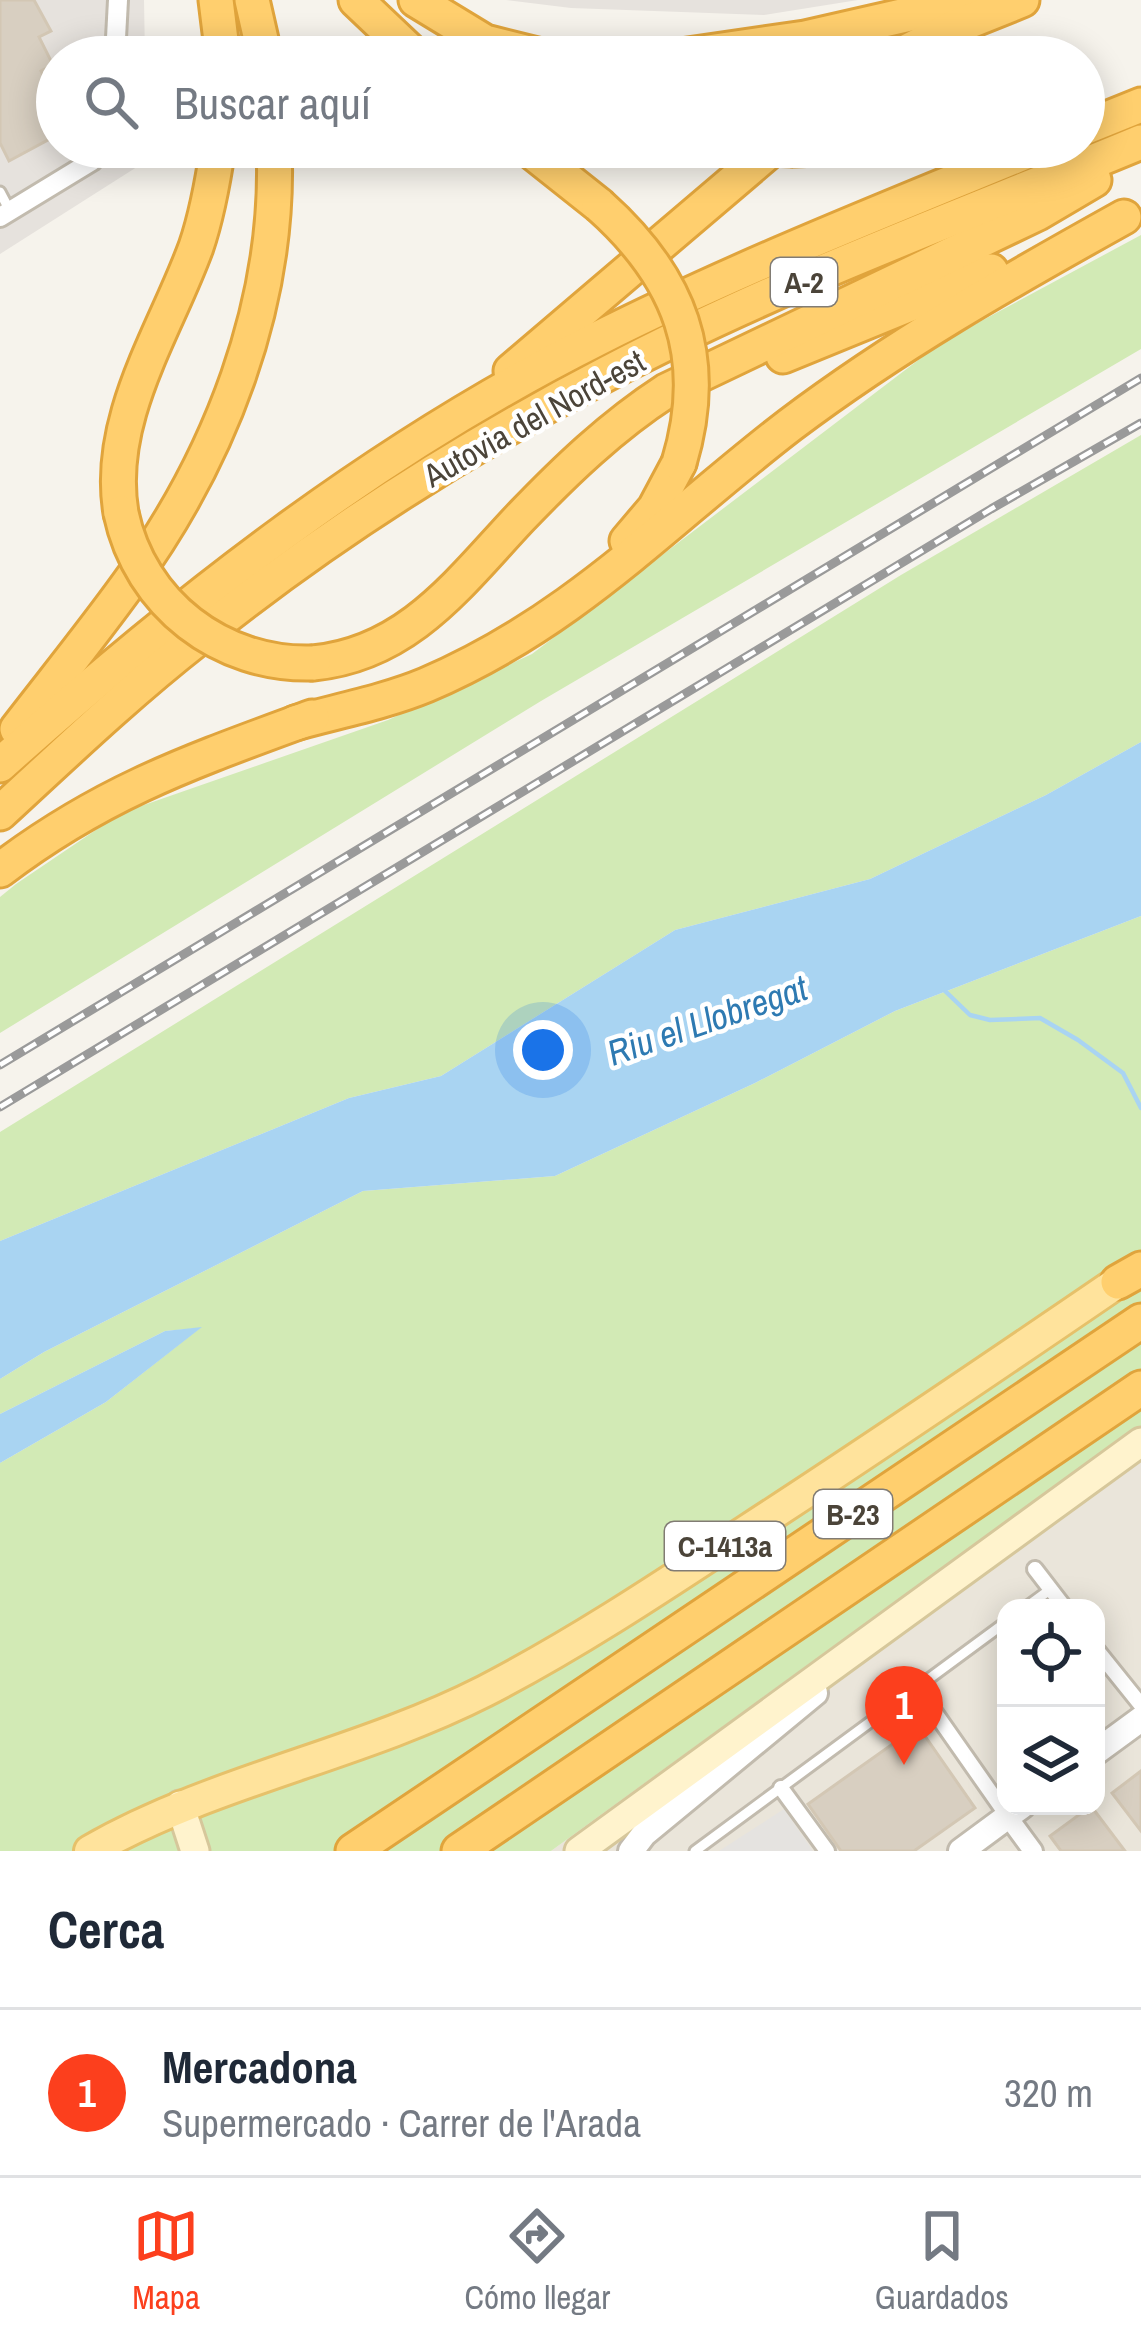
<!DOCTYPE html>
<html lang="es">
<meta charset="utf-8">
<style>
body{margin:0;font-family:"Archivo Narrow",sans-serif;background:#f6f6f7;color:#1f2937}
.controls{position:absolute;right:36px;bottom:36px;display:grid;overflow:hidden;border-radius:24px;box-shadow:0 6px 30px #0003}
.controls button{width:108px;height:108px;display:grid;place-items:center;padding:0;border:0;border-bottom:3px solid #e0e1e3;background:#fff;color:#1f2937;font:60px sans-serif}
.you{position:absolute;left:543px;top:1050px;width:42px;height:42px;margin:-30px;border:9px solid #fff;border-radius:50%;background:#1a73e8;box-shadow:0 0 0 18px #1a73e833}
.badge{display:grid;place-items:center;width:78px;height:78px;border-radius:50%;background:#fc3f1d;color:#fff;font-size:39px;font-weight:700}
.pin{position:absolute;translate:-50% -99px;filter:drop-shadow(0 3px 6px #0008)}
.pin::after{content:'';position:absolute;top:63px;width:42px;height:36px;background:inherit;clip-path:polygon(0 0,100% 0,50% 100%)}
.list{margin:0;padding:0;list-style:none}
h2{display:flex;justify-content:space-between;align-items:center;height:156px;margin:0;padding:0 48px;font-size:51px}
h2 small{font-size:39px;font-weight:400;color:#747a83}
.list li{display:grid;grid-template-columns:78px 1fr auto;gap:36px;align-items:center;box-sizing:border-box;height:168px;padding:0 48px;border-top:3px solid #e0e1e3}
.list b{display:block;font-size:45px;white-space:nowrap}
.list p{margin:0;font-size:39px;white-space:nowrap;color:#747a83}
.list em{font-size:39px;font-style:normal;color:#747a83}
.icon{flex:none;width:66px;height:66px;fill:none;stroke:currentColor;stroke-width:2;stroke-linecap:round;stroke-linejoin:round}
.map{position:relative;flex:none;width:1141px;height:1851px;overflow:hidden}
.search{position:absolute;background:#fff;box-shadow:0 6px 30px #0003;left:36px;right:36px;top:36px;height:132px;display:flex;align-items:center;gap:30px;box-sizing:border-box;padding:0 42px;border-radius:66px;color:#747a83;font-size:45px}
.sheet{height:324px;background:#fff}
nav{display:flex;justify-content:space-around;align-items:center;box-sizing:border-box;height:168px;border-top:3px solid #e0e1e3;background:#fff;font-size:33px;color:#747a83}
nav a{display:grid;justify-items:center;gap:6px}
nav .on{color:#fc3f1d}
.map>svg:first-child{display:block}
.residential{fill:#eae5da;fill-rule:evenodd}
.industrial{fill:#e6e2dd}
.green{fill:#d2eab5}
.parking{fill:#e5e3e0}
.water{fill:#a9d4f2}
.lines{fill:none;stroke-linecap:round;stroke-linejoin:round}
.stream{stroke:#a9d4f2;stroke-width:4.5}
.building{fill:#d8cfc1;stroke:#d3c7b4;stroke-width:3}
.service-casing{stroke:#c2bbae;stroke-width:15}
.pedestrian-casing{stroke:#c2bbae;stroke-width:20}
.minor-casing{stroke:#c2bbae;stroke-width:24}
.tertiary-casing{stroke:#c2bbae;stroke-width:30}
.secondary-casing{stroke:#d6c79b;stroke-width:33}
.primary-casing{stroke:#e6c16a;stroke-width:36}
.motorway-casing{stroke:#e0a43c;stroke-width:39}
.service{stroke:#fff;stroke-width:9}
.pedestrian{stroke:#fff;stroke-width:14}
.minor{stroke:#fff;stroke-width:18}
.tertiary{stroke:#fff;stroke-width:24}
.secondary{stroke:#fff3cd;stroke-width:27}
.primary{stroke:#ffe39c;stroke-width:30}
.motorway{stroke:#ffcf6e;stroke-width:33}
.rail-casing{stroke:#9a9a9a;stroke-width:9}
.rail{stroke:#fff;stroke-width:4.5;stroke-dasharray:14;stroke-linecap:butt}
.motorway-bridge-casing{stroke:#e0a43c;stroke-width:39;stroke-linecap:butt}
.motorway-bridge{stroke:#ffcf6e;stroke-width:33}
.labels{text-anchor:middle;dominant-baseline:central;stroke-width:9;stroke-linejoin:round;paint-order:stroke}
.shield{fill:#fff;stroke:#817c74;stroke-width:3}
.shield-label{font-size:30px;font-weight:bold;fill:#4b4439}
.street-label{font-size:33px;fill:#4b4439;stroke:#fff}
.water-label{font-size:36px;font-style:italic;fill:#2e7ab2;stroke:#fff}
</style>
<div class="map">
<svg width="1141" height="1851" viewBox="0 0 1141 1851">
<rect width="100%" height="100%" fill="#f6f3ec"/>
<path class="residential" d="M1141 1453V1851H551L1034 1501ZM1006 1608H1096V1806H1006Z"/>
<g class="industrial">
<path d="M0 0H144L145 57H57V147H142L140 165 0 254Z"/>
<path d="M506 0H858L764 15 571 8Z"/>
</g>
<g class="green">
<path d="M1141 235V349L541 701 0 1033V897L16 884 121 813 388 720 532 654 942 342Z"/>
<path d="M1141 435V742L1046 795 870 879 675 930 441 1076 349 1098 0 1241V1132L901 575Z"/>
<path d="M1141 916V1453L1034 1501 551 1851H0V1463L106 1402 200 1328 165 1331 0 1414V1379L44 1352 363 1191 555 1176 755 1083 895 1011Z"/>
</g>
<path class="parking" d="M784 1809 813 1851H719Z"/>
<g class="water">
<path d="M1141 742V916L895 1011 755 1083 555 1176 363 1191 44 1352 0 1379V1241L349 1098 441 1076 675 930 870 879 1046 795Z"/>
<path d="M202 1327 106 1402 0 1463V1414L165 1331Z"/>
</g>
<g class="lines">
<path class="stream" d="M944 990 970 1015 990 1020 1040 1018 1078 1040 1123 1073 1141 1108"/>
</g>
<g class="building">
<path d="M0 0H34L51 31 39 37 53 65 41 71 55 98 43 104 57 131V135L9 161 0 143Z"/>
<path d="M918 1726 975 1808 914 1851H841L808 1804Z"/>
<path d="M1141 1771V1831L1112 1793Z"/>
<path d="M1091 1806 1125 1851H1061L1050 1836Z"/>
</g>
<g class="lines">
<g class="service-casing">
<g id="service">
<path d="M0 192 10 211"/>
<path d="M1025 1608 1051 1589"/>
<path d="M695 1851 1006 1622"/>
</g>
</g>
<g class="pedestrian-casing">
<g id="pedestrian">
<path d="M1035 1569 1065 1608"/>
<path d="M1096 1649 1141 1705"/>
<path d="M917 1687 1008 1817"/>
<path d="M781 1788 827 1851"/>
</g>
</g>
<g class="minor-casing">
<g id="minor">
<path d="M115 57 118 0"/>
<path d="M0 217 92 161 105 147"/>
<path d="M1008 1817 1033 1851"/>
</g>
</g>
<g class="tertiary-casing">
<g id="tertiary">
<path d="M1096 1752 1141 1719"/>
<path d="M631 1851 644 1834 815 1693"/>
<path d="M961 1851 1022 1806"/>
</g>
</g>
<g class="secondary-casing">
<g id="secondary">
<path d="M180 1805 195 1851"/>
<path d="M579 1851 1141 1442"/>
</g>
</g>
<g class="primary-casing">
<path id="primary" d="M90 1851C214 1780 357 1756 485 1691 576 1644 663 1586 748 1530 873 1449 995 1366 1118 1282"/>
</g>
<g class="motorway-casing">
<g id="motorway">
<path d="M216 0 223 57"/>
<path d="M252 0 265 57"/>
<path d="M356 0 416 57"/>
<path d="M416 0 485 42 545 57"/>
<path d="M674 57 805 38 972 0"/>
<path d="M896 57 955 27 1022 0"/>
<path d="M1084 128 1141 105"/>
<path d="M526 147 599 205"/>
<path d="M794 149 843 147"/>
<path d="M783 356 991 271"/>
<path d="M511 371 774 147"/>
<path d="M121 513C105 419 165 332 196 247 207 215 213 181 218 147"/>
<path d="M627 541 655 508 679 463"/>
<path d="M313 663C408 654 459 583 520 518 565 471 612 426 666 391L1038 213 1094 180"/>
<path d="M295 723C338 711 385 702 426 685 574 622 666 520 790 425 896 345 1009 281 1124 217"/>
<path d="M17 729C54 681 93 633 129 583 220 458 281 303 274 147"/>
<path d="M0 765C183 601 376 450 597 339 740 267 890 208 1038 147"/>
<path d="M0 813C64 754 128 693 197 639 324 537 464 448 608 373 778 283 963 216 1141 142"/>
<path d="M0 870C104 791 193 761 312 717"/>
<path d="M1118 1282 1141 1269"/>
<path d="M353 1851 1141 1321"/>
<path d="M459 1851 1141 1388"/>
</g>
</g>
<use href="#service" class="service"/>
<use href="#pedestrian" class="pedestrian"/>
<use href="#minor" class="minor"/>
<use href="#tertiary" class="tertiary"/>
<use href="#secondary" class="secondary"/>
<use href="#primary" class="primary"/>
<use href="#motorway" class="motorway"/>
<g class="rail-casing">
<g id="rail">
<path d="M0 1065 1141 378"/>
<path d="M0 1107 991 509 1141 423"/>
</g>
</g>
<use href="#rail" class="rail"/>
<g class="motorway-bridge-casing">
<g id="motorway-bridge">
<path d="M746 147 794 149"/>
<path d="M599 205C680 277 711 357 679 463"/>
<path d="M121 513C140 604 221 666 313 663"/>
</g>
</g>
<use href="#motorway-bridge" class="motorway-bridge"/>
</g>
<g class="labels">
<g class="shield">
<rect x="771" y="258" width="66" height="48" rx="9"/>
<rect x="814" y="1490" width="78" height="48" rx="9"/>
<rect x="665" y="1522" width="120" height="48" rx="9"/>
</g>
<g class="shield-label">
<text x="804" y="282">A-2</text>
<text x="853" y="1514">B-23</text>
<text x="725" y="1546">C-1413a</text>
</g>
<g class="street-label">
<text transform="translate(534 418) rotate(-29)">Autovia del Nord-est</text>
</g>
<g class="water-label">
<text transform="translate(707 1020) rotate(-19)">Riu el Llobregat</text>
</g>
</g>
</svg>
<div class="controls">
<button><svg class="icon" aria-label="locate" viewBox="0 0 24 24"><circle cx="12" cy="12" r="6"/><path d="M12 2v4M12 18v4M2 12h4M18 12h4"/></svg></button>
<button><svg class="icon" aria-label="layers" viewBox="0 0 24 24"><path d="M12 4l9 5-9 5-9-5zM3 14l9 5 9-5"/></svg></button>
</div>
<div class="you"></div>
<div class="pin badge" style="left:904px;top:1765px">1</div>
<div class="search"><svg class="icon" aria-label="search" viewBox="0 0 24 24"><circle cx="10" cy="10" r="6"/><path d="M15 15l6 6"/></svg>Buscar aquí</div>
</div>
<section class="sheet">
<h2>Cerca<small></small></h2>
<ul class="list">
<li><span class="badge">1</span><div><b>Mercadona</b><p>Supermercado · Carrer de l'Arada</p></div><em>320 m</em></li>
</ul>
</section>
<nav>
<a class="on"><svg class="icon" aria-label="map" viewBox="0 0 24 24"><path d="M3 6l6-2 6 2 6-2v14l-6 2-6-2-6 2zM9 4v14M15 6v14"/></svg>Mapa</a>
<a><svg class="icon" aria-label="directions" viewBox="0 0 24 24"><path d="M12 3l9 9-9 9-9-9zM9 14v-3h6M13 9l2 2-2 2"/></svg>Cómo llegar</a>
<a><svg class="icon" aria-label="saved" viewBox="0 0 24 24"><path d="M7 4h10v16l-5-4-5 4z"/></svg>Guardados</a>
</nav>
